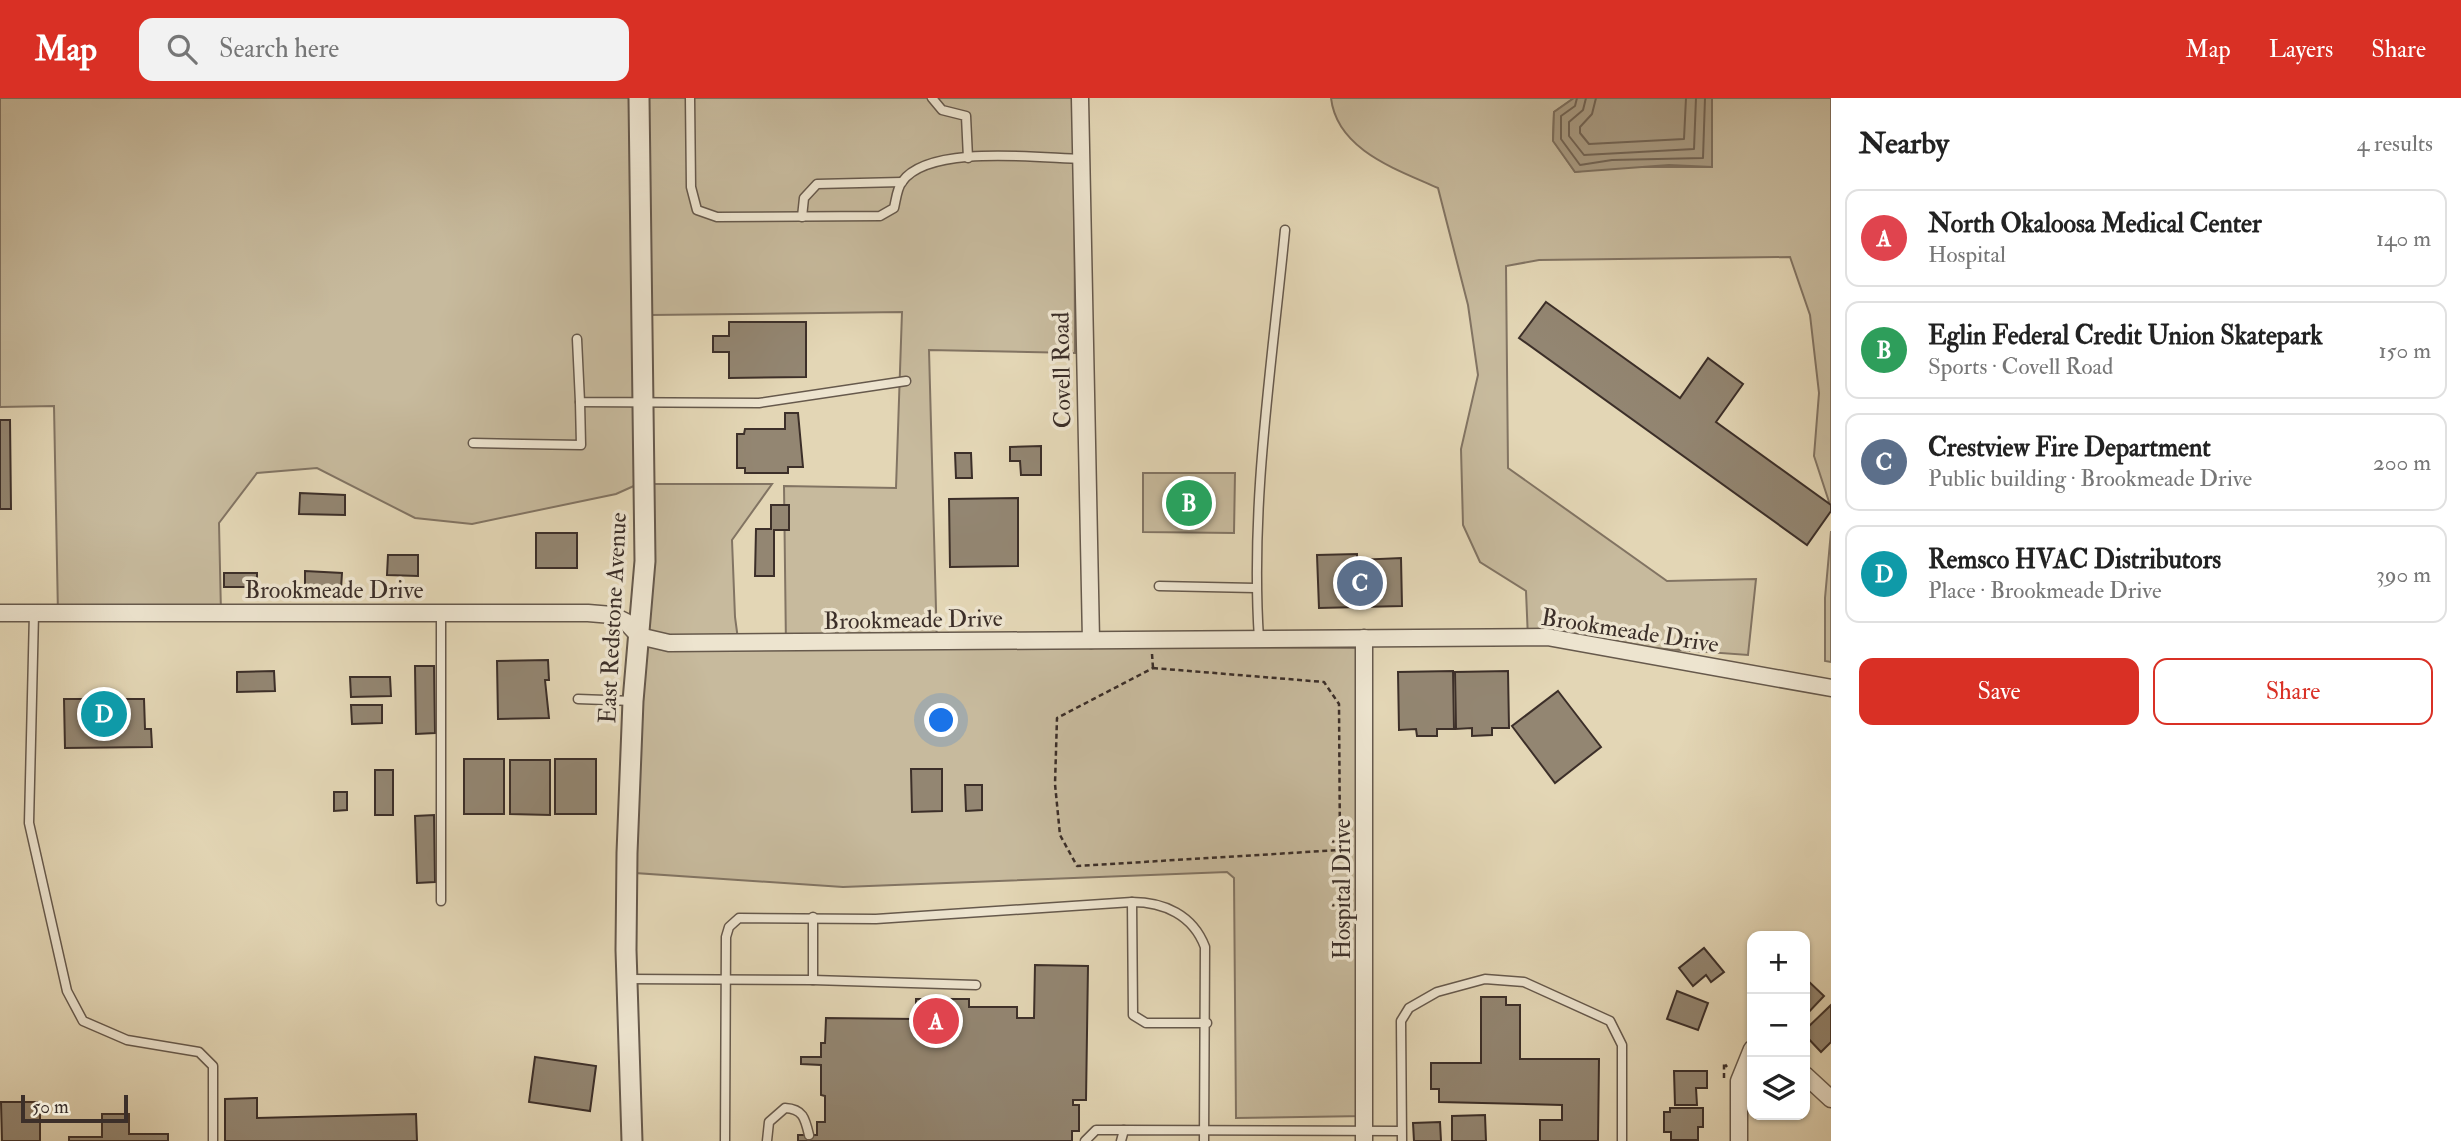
<!DOCTYPE html>
<meta charset="utf-8">
<style>
body{margin:0;font-family:"IM FELL Double Pica",serif;background:#f2f2f2;color:#222}
.controls{position:absolute;right:21px;bottom:21px;display:grid;overflow:hidden;border-radius:14px;box-shadow:0 2px 5px #0004}
.controls button{width:63px;height:63px;display:grid;place-items:center;padding:0;border:0;border-bottom:2px solid #e0e0e0;background:#fff;color:#222;font:35px sans-serif}
.scale{position:absolute;left:21px;bottom:18px;width:107px;box-sizing:border-box;padding-left:7px;border:4px solid #3c2f29;border-top:0;font-size:19px;line-height:24px;white-space:nowrap;color:#3c2f29;-webkit-text-stroke:5px #ede4cf;paint-order:stroke}
.you{position:absolute;left:942px;top:623px;width:24px;height:24px;margin:-18px;border:5px solid #fff;border-radius:50%;background:#1a73e8;box-shadow:0 0 0 10px #1a73e833}
.badge{display:grid;place-items:center;width:46px;height:46px;border-radius:50%;background:#d93025;color:#fff;font-size:23px;font-weight:700}
.pin{position:absolute;translate:-50% -50%;border:4px solid #fff;box-shadow:0 2px 7px #0006}
.list{margin:0;padding:0;list-style:none}
h2{display:flex;justify-content:space-between;align-items:center;height:91px;margin:0;padding:0 28px;font-size:30px}
h2 small{font-size:23px;font-weight:400;color:#767676}
.list li{display:grid;grid-template-columns:46px 1fr auto;gap:21px;align-items:center;box-sizing:border-box;height:98px;margin:0 14px 14px;padding:0 14px;border:2px solid #e0e0e0;border-radius:14px}
.list b{display:block;font-size:26px;white-space:nowrap}
.list p{margin:0;font-size:23px;white-space:nowrap;color:#767676}
.list em{font-size:23px;font-style:normal;color:#767676}
.actions{display:flex;gap:14px;padding:21px 28px}
.actions a{flex:1;padding:16px 0;border:2px solid #d93025;border-radius:14px;text-align:center;font-size:24px;color:#d93025}
.actions .main{background:#d93025;color:#fff}
.icon{flex:none;width:38px;height:38px;fill:none;stroke:currentColor;stroke-width:2;stroke-linecap:round;stroke-linejoin:round}
.map{position:relative;flex:none;width:1831px;height:1043px;overflow:hidden}
header{display:flex;align-items:center;gap:42px;box-sizing:border-box;height:98px;padding:0 35px;background:#d93025;color:#fff}
header strong{font-size:33px}
nav{display:flex;gap:38px;margin-inline-start:auto;font-size:24px}
.search{width:490px;height:63px;background:#f2f2f2;display:flex;align-items:center;gap:18px;box-sizing:border-box;padding:0 24px;border-radius:14px;color:#767676;font-size:26px}
main{display:flex}
aside{flex:1;background:#fff}
.map>svg:first-child{display:block}
.green{fill:#c7ba9d;stroke:#827463;stroke-width:2}
.water{fill:#aa9d85;stroke:#7e7160;stroke-width:2}
.lines{fill:none;stroke-linecap:round;stroke-linejoin:round}
.shore{stroke:#736657;stroke-width:2}
.building{fill:#938672;stroke:#3c2f29;stroke-width:2}
.service-casing{stroke:#66594c;stroke-width:11}
.minor-casing{stroke:#66594c;stroke-width:19}
.tertiary-casing{stroke:#66594c;stroke-width:23}
.path{stroke:#3c2f29;stroke-width:2.5;stroke-dasharray:5 3.5;stroke-linecap:butt}
.service{stroke:#ede4cf;stroke-width:8}
.minor{stroke:#ede4cf;stroke-width:16}
.tertiary{stroke:#ede4cf;stroke-width:19}
.labels{text-anchor:middle;dominant-baseline:central;stroke-width:7;stroke-linejoin:round;paint-order:stroke}
.street-label{font-size:24px;fill:#3c2f29;stroke:#ede4cf}
</style>
<header>
<strong>Map</strong>
<div class="search"><svg class="icon" aria-label="search" viewBox="0 0 24 24"><circle cx="10" cy="10" r="6"/><path d="M15 15l6 6"/></svg>Search here</div>
<nav><a>Map</a><a>Layers</a><a>Share</a></nav>
</header>
<main>
<div class="map">
<svg width="1831" height="1043" viewBox="0 0 1831 1043">
<rect width="100%" height="100%" fill="#e3d6b5"/>
<filter id="stains"><feTurbulence type="fractalNoise" baseFrequency=".00286" numOctaves="4"/><feColorMatrix values="0 0 0 0 .2 0 0 0 0 .09 0 0 0 0 .02 0 0 0 .5 -.17"/></filter>
<radialGradient id="worn" r=".72"><stop offset=".6" stop-color="#630" stop-opacity="0"/><stop offset="1" stop-color="#630" stop-opacity=".3"/></radialGradient>
<g class="green">
<path d="M0 0H630L636 387 616 396 472 426 415 420 317 370 257 375 219 425 221 515 58 517 54 308 0 309Z"/>
<path d="M647 0H1074L1075 255 929 252 937 548 1358 550 1364 1018 1236 1020 1234 780 1227 774 843 789 635 775 653 386H772L732 442 735 519 739 549H786L784 388 896 390 902 214 651 217Z"/>
<path d="M1331 0H1574L1554 14 1553 42 1575 74 1612 69H1711L1712 0H1831V410L1814 358 1819 295 1810 217 1790 159 1539 162 1506 168 1508 370 1667 483 1756 481 1748 557 1528 541 1526 493 1480 464 1463 427 1461 351 1478 277 1468 207 1438 90C1396 71 1337 52 1331 0Z"/>
<path d="M1143 375H1235L1234 435 1143 434Z"/>
<path d="M1831 433V564L1825 563V500Z"/>
</g>
<path class="water" d="M1574 0H1712V69L1669 67 1575 74 1553 43 1554 14Z"/>
<g class="lines">
<g class="shore">
<path d="M1577 0 1575 8 1561 18V41L1580 67 1612 62 1703 60 1705 0"/>
<path d="M1586 0 1583 12 1569 24V38L1584 57 1694 51 1696 0"/>
<path d="M1596 0 1592 16 1580 29V35L1589 46 1684 41 1686 0"/>
</g>
</g>
<g class="building">
<path d="M1546 204 1680 300 1708 260 1743 286 1716 324 1831 407V413L1807 447 1519 240Z"/>
<path d="M729 224H806V279L729 280V254H713V238H729Z"/>
<path d="M785 315H798L803 369H788V375H745V370H737V336H744L745 331H785Z"/>
<path d="M0 322H10L11 411H0Z"/>
<path d="M1041 348V377H1021L1020 363H1010V349Z"/>
<path d="M955 355H971L972 380H956Z"/>
<path d="M300 395 345 397V417L299 416Z"/>
<path d="M1018 400V468L950 469 949 401Z"/>
<path d="M771 407H789V432H774V478H755L756 431H771Z"/>
<rect x="536" y="435" width="41" height="35"/>
<path d="M1357 456V462L1401 460 1402 508 1319 510 1317 457Z"/>
<path d="M388 457H418V478L387 477Z"/>
<path d="M305 473 342 475 341 491 305 489Z"/>
<rect x="224" y="475" width="33" height="14"/>
<path d="M548 562 549 582H545L549 620 498 621 497 563Z"/>
<path d="M415 568H434L435 635 416 636Z"/>
<path d="M274 573 275 593 237 594V574Z"/>
<path d="M1453 573 1454 631H1437V638H1417L1416 631 1399 632 1398 574Z"/>
<path d="M1508 573 1509 630H1492V637L1472 638V630L1456 631 1455 574Z"/>
<path d="M350 579H390L391 598 351 599Z"/>
<path d="M1558 593 1601 649 1555 685 1512 628Z"/>
<path d="M64 601H144L145 631H151L152 649 65 650Z"/>
<path d="M351 607H382V625L352 626Z"/>
<rect x="464" y="661" width="40" height="55"/>
<rect x="555" y="661" width="41" height="55"/>
<path d="M510 662H550V717L510 716Z"/>
<path d="M911 671H942V713L912 714Z"/>
<rect x="375" y="672" width="18" height="45"/>
<path d="M965 687H982V712L966 713Z"/>
<path d="M334 694H347V712L334 713Z"/>
<path d="M434 717 435 784 417 785 415 718Z"/>
<path d="M1704 850 1724 874 1711 884 1706 877 1693 888 1679 870Z"/>
<path d="M1035 867 1088 868 1086 1002H1073V1007H1079V1033H1072V1043H798V1037H817V1024H825V998L821 997V967L801 966V959H821V945H825L826 920 916 921V901H969V909H1017V920H1034Z"/>
<path d="M1805 880 1824 898 1805 918Z"/>
<path d="M1677 893 1708 905 1698 932 1667 921Z"/>
<path d="M1481 899H1506V907H1520V961H1599L1598 1043H1540V1022H1562V1007L1439 1004V991H1431V965H1481Z"/>
<path d="M1831 907V944L1821 954 1805 937V932Z"/>
<path d="M535 959 596 968 590 1013 529 1004Z"/>
<path d="M1674 973H1707V990H1696L1697 1007H1675Z"/>
<path d="M257 1000V1020L416 1016 417 1043H225V1001Z"/>
<path d="M1 1004H40V1043H2Z"/>
<path d="M1670 1010H1703V1029H1698V1042H1671V1034H1664V1014H1670Z"/>
<path d="M102 1016H129V1036H168V1043H69V1039H102Z"/>
<path d="M1485 1017 1486 1043H1452V1018Z"/>
<path d="M1440 1024 1441 1043H1414L1413 1025Z"/>
</g>
<g class="lines">
<g class="service-casing">
<g id="service">
<path d="M690 0 691 89 697 112 717 119 880 118 894 110C896 102 897 90 902 84 928 46 1039 60 1081 61"/>
<path d="M932 0 942 12 966 18 968 60"/>
<path d="M802 119 804 100 817 86 902 84"/>
<path d="M577 241 580 304 759 305 906 283"/>
<path d="M473 345 581 347 580 304"/>
<path d="M1159 488 1255 490"/>
<path d="M34 515 29 725 67 893 83 923 127 942 199 954 213 968V1043"/>
<path d="M441 515V803"/>
<path d="M1259 541C1250 405 1272 267 1285 132"/>
<path d="M578 601 633 603"/>
<path d="M1132 804 1133 917 1146 925H1207"/>
<path d="M627 881 813 882 976 887"/>
<path d="M813 882V819"/>
<path d="M725 1043 726 839 729 829 739 820 876 821 1132 804C1164 804 1193 817 1205 849L1204 1043"/>
<path d="M767 1043 769 1024 785 1010C803 1011 805 1020 809 1037"/>
<path d="M1085 1043 1096 1032H1124"/>
<path d="M1121 1043 1124 1032 1401 1033"/>
<path d="M1402 1043 1401 923 1409 910 1437 894 1485 881 1524 884 1610 923 1622 947V1043"/>
</g>
</g>
<g class="minor-casing">
<g id="minor">
<path d="M1080 0 1091 542"/>
<path d="M0 515H588L612 517 626 524 639 538 669 545 1547 539 1831 590"/>
<path d="M1364 540V1043"/>
<path d="M1805 977 1831 1001"/>
<path d="M1739 1043V983L1752 951"/>
</g>
</g>
<g class="tertiary-casing">
<path id="tertiary" d="M632 1043 626 852 627 755 633 603 645 463 639 0"/>
</g>
<g class="path">
<path d="M1152 556 1153 570"/>
<path d="M1153 570 1324 584 1339 606 1340 752 1077 768 1060 737 1055 686 1057 620Z"/>
<path d="M1724 980V965L1727 969"/>
</g>
<use href="#service" class="service"/>
<use href="#minor" class="minor"/>
<use href="#tertiary" class="tertiary"/>
</g>
<g class="labels">
<g class="street-label">
<text transform="translate(1062 272) rotate(-91)">Covell Road</text>
<text x="334" y="492">Brookmeade Drive</text>
<text transform="translate(613 520) rotate(-87)">East Redstone Avenue</text>
<text transform="translate(913 522) rotate(-1)">Brookmeade Drive</text>
<text transform="translate(1630 533) rotate(9)">Brookmeade Drive</text>
<text transform="translate(1342 791) rotate(-90)">Hospital Drive</text>
</g>
</g>
<rect width="100%" height="100%" filter="url(#stains)"/>
<rect width="100%" height="100%" fill="url(#worn)"/>
</svg>
<div class="controls">
<button>+</button>
<button>−</button>
<button><svg class="icon" aria-label="layers" viewBox="0 0 24 24"><path d="M12 4l9 5-9 5-9-5zM3 14l9 5 9-5"/></svg></button>
</div>
<div class="scale">50 m</div>
<div class="you"></div>
<div class="pin badge" style="left:936px;top:923px;background:#e0444e">A</div>
<div class="pin badge" style="left:1189px;top:405px;background:#2e9e5b">B</div>
<div class="pin badge" style="left:1360px;top:485px;background:#5c6f8a">C</div>
<div class="pin badge" style="left:104px;top:616px;background:#0f9aa8">D</div>
</div>
<aside>
<h2>Nearby<small>4 results</small></h2>
<ul class="list">
<li><span class="badge" style="background:#e0444e">A</span><div><b>North Okaloosa Medical Center</b><p>Hospital</p></div><em>140 m</em></li>
<li><span class="badge" style="background:#2e9e5b">B</span><div><b>Eglin Federal Credit Union Skatepark</b><p>Sports · Covell Road</p></div><em>150 m</em></li>
<li><span class="badge" style="background:#5c6f8a">C</span><div><b>Crestview Fire Department</b><p>Public building · Brookmeade Drive</p></div><em>200 m</em></li>
<li><span class="badge" style="background:#0f9aa8">D</span><div><b>Remsco HVAC Distributors</b><p>Place · Brookmeade Drive</p></div><em>390 m</em></li>
</ul>
<div class="actions"><a class="main">Save</a><a>Share</a></div>
</aside>
</main>
